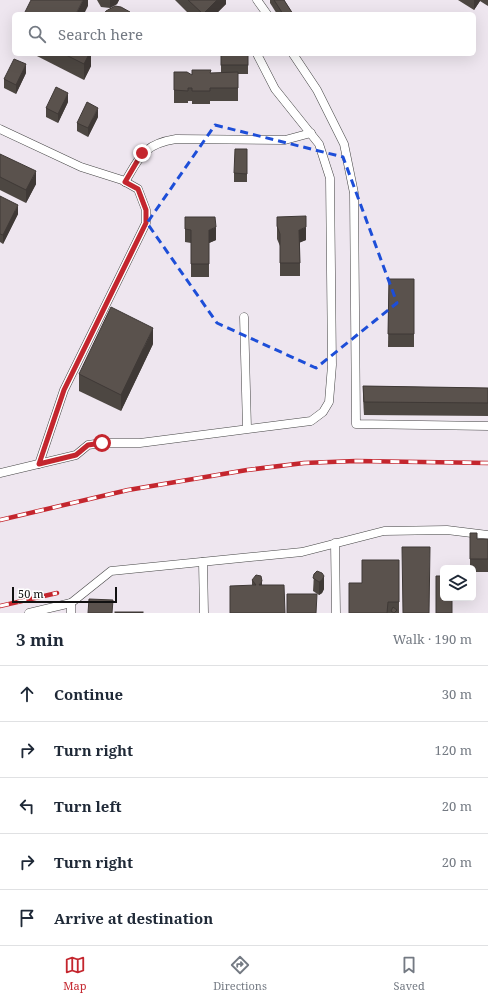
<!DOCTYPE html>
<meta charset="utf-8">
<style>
body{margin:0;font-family:"Noto Serif",serif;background:#f6f6f7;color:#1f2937}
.controls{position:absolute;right:12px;bottom:12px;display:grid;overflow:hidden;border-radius:6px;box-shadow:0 4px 16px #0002}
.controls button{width:36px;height:36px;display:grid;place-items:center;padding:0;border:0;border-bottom:1px solid #e0e1e3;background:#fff;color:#1f2937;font:20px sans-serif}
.scale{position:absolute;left:12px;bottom:10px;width:105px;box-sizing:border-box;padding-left:4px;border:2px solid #111;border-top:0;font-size:11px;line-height:14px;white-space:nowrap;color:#111;-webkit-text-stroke:3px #fff;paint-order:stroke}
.stop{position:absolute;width:12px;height:12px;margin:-9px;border:3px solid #c4262e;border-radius:50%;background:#fff}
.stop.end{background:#c4262e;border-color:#fff;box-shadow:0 1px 4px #0008}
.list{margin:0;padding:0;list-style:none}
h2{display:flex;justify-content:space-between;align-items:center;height:52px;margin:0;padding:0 16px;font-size:17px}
h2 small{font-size:13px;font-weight:400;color:#747a83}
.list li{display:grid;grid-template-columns:26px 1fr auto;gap:12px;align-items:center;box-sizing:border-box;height:56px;padding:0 16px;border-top:1px solid #e0e1e3}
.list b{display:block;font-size:15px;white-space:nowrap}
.list em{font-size:13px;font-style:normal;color:#747a83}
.icon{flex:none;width:22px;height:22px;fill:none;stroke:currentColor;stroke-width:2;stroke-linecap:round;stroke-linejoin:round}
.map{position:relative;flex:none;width:488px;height:613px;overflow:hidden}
.search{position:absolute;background:#fff;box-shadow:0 4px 16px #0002;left:12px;right:12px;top:12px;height:44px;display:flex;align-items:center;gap:10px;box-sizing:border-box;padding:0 14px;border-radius:6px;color:#747a83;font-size:15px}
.sheet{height:332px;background:#fff}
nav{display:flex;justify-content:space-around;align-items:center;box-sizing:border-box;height:56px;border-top:1px solid #e0e1e3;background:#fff;font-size:11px;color:#747a83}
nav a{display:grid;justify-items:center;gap:2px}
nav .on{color:#c4262e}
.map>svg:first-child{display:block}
.industrial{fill:#eee6ef;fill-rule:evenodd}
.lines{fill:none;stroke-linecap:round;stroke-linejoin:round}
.lane-casing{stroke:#444;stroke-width:9}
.lane{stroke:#fff;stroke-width:8}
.rail-casing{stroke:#c4262e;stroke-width:4.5}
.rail{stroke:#fff;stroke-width:3;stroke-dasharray:9;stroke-linecap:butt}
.wall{fill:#4d4742}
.shaded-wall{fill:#3f3936}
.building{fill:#5a524d;stroke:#3f3936}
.route{stroke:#c4262e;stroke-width:5}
.marked{fill:none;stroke:#1d4ed8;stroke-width:3;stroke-dasharray:8 5;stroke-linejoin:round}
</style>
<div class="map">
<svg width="488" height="613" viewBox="0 0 488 613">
<rect width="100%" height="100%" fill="#fffdf5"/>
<path class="industrial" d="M0 0H488V613H0ZM14 14H474V54H14ZM443 568H473V598H443Z"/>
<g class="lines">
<g class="lane-casing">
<g id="lane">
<path d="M257 0 267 14"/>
<path d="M293 54 317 90 344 144 354 193 356 424 488 426"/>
<path d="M0 129 81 167 122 180 138 189 146 210V223L64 390 39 464"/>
<path d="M125 182C140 156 144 144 176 139L285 140 311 133"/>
<path d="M244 317 247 428"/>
<path d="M0 473 76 455 88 445 102 443H140L311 421 323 412 329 402 332 365 330 178 319 144 275 89 257 54"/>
<path d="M335 543 336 613"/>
<path d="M203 562 204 613"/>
<path d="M71 603V613"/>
<path d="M29 613 71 603 111 571 302 552 384 531 447 530 488 535"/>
</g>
</g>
<use href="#lane" class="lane"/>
<g class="rail-casing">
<g id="rail">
<path d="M0 520 128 490 247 470 304 463 356 461 488 463"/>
<path d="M0 606 57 593"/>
</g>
</g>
<use href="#rail" class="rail"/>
</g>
<g class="wall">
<path d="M97 0H119L117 4 110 8 101 7Z"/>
<path d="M175 0H226V4L216 14H189Z"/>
<path d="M270 0H284L293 14H277L270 3Z"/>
<path d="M458 0H488V6L480 1 474 10Z"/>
<path d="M33 54H91V66L84 80Z"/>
<path d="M221 54H248V74H238V101H210V104H192V101H188V103H174V72L192 75 221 73Z"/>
<path d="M26 73 16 94 4 88V79Z"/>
<path d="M68 102 58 123 46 117V108Z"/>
<path d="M98 117 88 137 77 131V123Z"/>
<path d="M0 154 36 184 26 203 0 190Z"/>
<path d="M247 158V182H234V173Z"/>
<path d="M0 196 18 214 3 244 0 242Z"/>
<path d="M185 217 216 240 209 243V277H191V243L185 242Z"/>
<path d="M277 217 306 240 300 242V276H280V246L277 239Z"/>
<path d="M389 279H414V347H388Z"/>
<path d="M153 344 121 411 79 391V374Z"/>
<path d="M363 386 488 388V416L364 415 363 398Z"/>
<path d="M470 533 477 539H488V572H473V568H470Z"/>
<path d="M399 560V613H349L362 583Z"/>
<path d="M314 574 324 589 322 593 319 595 313 591Z"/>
<path d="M252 580 262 585H252Z"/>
</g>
<g class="shaded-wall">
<path d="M83 0H88V6L84 14H76Z"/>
<path d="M110 0H119L117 4 110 8Z"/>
<path d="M217 0H226V4L216 14H203Z"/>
<path d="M474 0H480V1L474 10Z"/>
<path d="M89 54H91V66L84 80V64Z"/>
<path d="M26 64V73L16 94V85Z"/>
<path d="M68 93V102L58 123V114Z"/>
<path d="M98 108V117L88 137V128Z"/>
<path d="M36 171V184L26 203V190Z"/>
<path d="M18 205V214L3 244V235Z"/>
<path d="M216 227V240L209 243V230Z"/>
<path d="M306 227V240L299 243V230Z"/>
<path d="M153 328V344L121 411V395Z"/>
<path d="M324 576V589L322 593 319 595V582Z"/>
<path d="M262 581V594L259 585Z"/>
</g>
<g class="building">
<path d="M31 0H83L76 14H24Z"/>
<path d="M188 0H217L203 14Z"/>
<path d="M274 0H284L293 14H283Z"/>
<path d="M115 6 121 7 130 12 131 14H104L106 11Z"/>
<path d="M64 54H89L84 64Z"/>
<rect x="221" y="54" width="27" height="11"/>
<path d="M14 59 26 64 16 85 4 79Z"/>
<path d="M192 70H211L210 73 238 72V88H210V91H192V88H188V91L174 90V72H187L192 75Z"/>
<path d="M56 87 68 93 58 114 46 108Z"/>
<path d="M87 102 98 108 88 128 77 123Z"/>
<path d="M235 149H247V174L234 173Z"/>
<path d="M0 154 36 171 26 190 0 177Z"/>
<path d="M0 196 18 205 3 235 0 234Z"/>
<path d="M306 216V227L299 230 300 263H280V234L277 226V217Z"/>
<path d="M185 217H215L216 227 209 230V264H191V230L185 229Z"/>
<path d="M389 279H414V334H388Z"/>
<path d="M111 307 153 328 121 395 79 374Z"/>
<path d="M363 386 488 388V403L364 402Z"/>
<path d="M470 533H477V539H488V559H470Z"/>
<path d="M402 547H430L429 613H403Z"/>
<path d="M362 560H399V602H388L387 613H349V583H362Z"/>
<path d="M317 571 322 573 324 576 322 580 319 582 313 578 314 574Z"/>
<path d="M256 575 261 576 262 581 259 585H284L285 613H230V586L256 585 252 580Z"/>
<path d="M436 576H443V598H452V613H436Z"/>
<path d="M287 594H317L316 613H287Z"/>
<path d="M89 599 113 600 112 613H88Z"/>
<path d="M393 607 397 610 394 613 391 611Z"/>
<rect x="115" y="612" width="28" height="1"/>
</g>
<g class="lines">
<path class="route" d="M102 443 88 445 76 455 39 464 64 390 146 223V210L138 189 125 182 142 153"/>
</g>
<path class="marked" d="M215 125 343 157 397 303 316 368 217 323 147 223Z"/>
</svg>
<div class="controls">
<button><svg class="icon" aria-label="layers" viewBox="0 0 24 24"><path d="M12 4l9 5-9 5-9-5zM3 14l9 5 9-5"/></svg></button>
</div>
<div class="scale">50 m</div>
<div class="stop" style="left:102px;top:443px"></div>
<div class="stop end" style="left:142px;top:153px"></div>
<div class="search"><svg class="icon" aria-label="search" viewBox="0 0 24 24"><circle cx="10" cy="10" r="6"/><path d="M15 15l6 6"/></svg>Search here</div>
</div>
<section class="sheet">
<h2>3 min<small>Walk · 190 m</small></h2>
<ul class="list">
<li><svg class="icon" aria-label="ahead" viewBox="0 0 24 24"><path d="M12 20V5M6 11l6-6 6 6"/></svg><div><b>Continue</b></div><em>30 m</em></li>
<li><svg class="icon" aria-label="right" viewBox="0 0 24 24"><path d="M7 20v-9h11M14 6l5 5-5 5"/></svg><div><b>Turn right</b></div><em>120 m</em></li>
<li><svg class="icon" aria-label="left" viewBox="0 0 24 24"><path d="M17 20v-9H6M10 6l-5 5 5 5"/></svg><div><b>Turn left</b></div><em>20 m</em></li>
<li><svg class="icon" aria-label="right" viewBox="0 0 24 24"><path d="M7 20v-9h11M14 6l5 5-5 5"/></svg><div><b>Turn right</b></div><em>20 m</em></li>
<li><svg class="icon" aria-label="arrive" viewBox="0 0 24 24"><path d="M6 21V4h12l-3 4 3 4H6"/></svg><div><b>Arrive at destination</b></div></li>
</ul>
</section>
<nav>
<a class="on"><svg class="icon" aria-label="map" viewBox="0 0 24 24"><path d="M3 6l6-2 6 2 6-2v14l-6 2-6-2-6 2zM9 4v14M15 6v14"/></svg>Map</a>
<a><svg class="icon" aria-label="directions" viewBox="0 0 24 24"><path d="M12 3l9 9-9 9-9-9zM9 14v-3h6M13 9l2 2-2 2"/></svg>Directions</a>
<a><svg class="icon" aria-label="saved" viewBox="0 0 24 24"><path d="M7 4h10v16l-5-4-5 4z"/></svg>Saved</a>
</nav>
